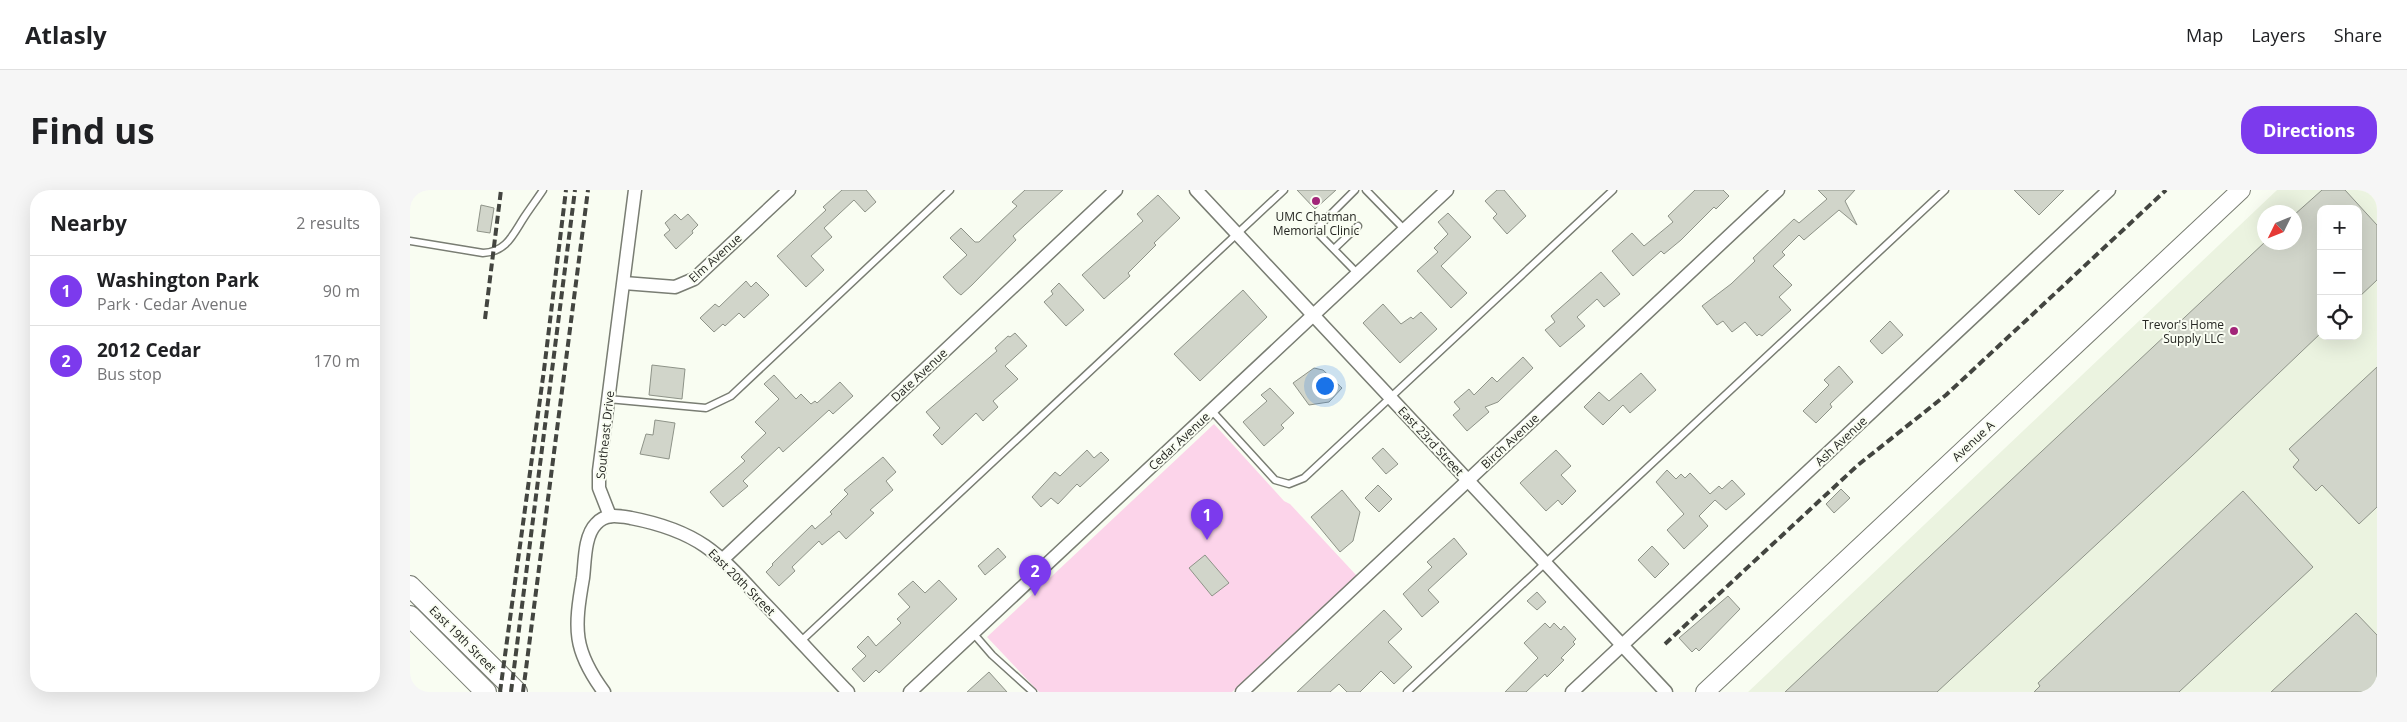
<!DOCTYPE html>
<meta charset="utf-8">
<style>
body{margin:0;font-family:"Open Sans",sans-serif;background:#f6f6f6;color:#202124}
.controls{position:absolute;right:15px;top:15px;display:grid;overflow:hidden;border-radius:10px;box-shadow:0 5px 20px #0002}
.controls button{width:45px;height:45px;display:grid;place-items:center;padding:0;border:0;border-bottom:1px solid #e0e0e0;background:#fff;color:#202124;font:25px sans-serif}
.compass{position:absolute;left:1847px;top:15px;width:45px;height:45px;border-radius:50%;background:#fff;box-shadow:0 5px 20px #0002;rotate:227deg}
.you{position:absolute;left:914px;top:195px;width:18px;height:18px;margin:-12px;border:4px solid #fff;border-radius:50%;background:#1a73e8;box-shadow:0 0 0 8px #1a73e833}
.badge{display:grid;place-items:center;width:32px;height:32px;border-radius:50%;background:#7c3aed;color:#fff;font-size:16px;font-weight:700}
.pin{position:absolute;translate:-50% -41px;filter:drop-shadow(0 1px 2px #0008)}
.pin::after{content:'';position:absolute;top:26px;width:18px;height:15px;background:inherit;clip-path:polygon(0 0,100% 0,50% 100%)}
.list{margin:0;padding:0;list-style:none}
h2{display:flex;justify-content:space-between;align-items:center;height:65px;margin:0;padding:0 20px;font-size:21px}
h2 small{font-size:16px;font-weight:400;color:#757577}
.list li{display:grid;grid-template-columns:32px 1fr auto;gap:15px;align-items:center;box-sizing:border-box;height:70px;padding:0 20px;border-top:1px solid #e0e0e0}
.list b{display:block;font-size:19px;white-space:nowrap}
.list p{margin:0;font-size:16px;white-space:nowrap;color:#757577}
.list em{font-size:16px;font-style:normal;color:#757577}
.icon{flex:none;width:28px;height:28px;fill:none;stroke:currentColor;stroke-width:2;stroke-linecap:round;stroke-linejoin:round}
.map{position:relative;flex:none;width:1967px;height:502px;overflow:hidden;border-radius:20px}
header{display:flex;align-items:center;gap:30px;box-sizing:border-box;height:70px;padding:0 25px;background:#fff;border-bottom:1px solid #e0e0e0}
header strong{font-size:24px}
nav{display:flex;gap:28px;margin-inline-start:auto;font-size:18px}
.intro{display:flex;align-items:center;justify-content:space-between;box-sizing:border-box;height:120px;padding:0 30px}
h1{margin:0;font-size:35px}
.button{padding:12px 22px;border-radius:20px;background:#7c3aed;color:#fff;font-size:18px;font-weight:700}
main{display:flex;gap:30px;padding:0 30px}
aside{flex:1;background:#fff;border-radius:20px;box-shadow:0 5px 20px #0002}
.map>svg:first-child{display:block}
.built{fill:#ebf3e0;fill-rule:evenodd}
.green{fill:#fcd4ea}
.building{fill:#d1d5ca;stroke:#8e9388}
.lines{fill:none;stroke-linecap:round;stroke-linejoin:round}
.lane-casing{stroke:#797d73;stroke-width:9}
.street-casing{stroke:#797d73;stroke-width:15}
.secondary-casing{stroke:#797d73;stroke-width:20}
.primary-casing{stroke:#797d73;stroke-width:22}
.lane{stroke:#fff;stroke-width:6}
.street{stroke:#fff;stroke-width:12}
.secondary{stroke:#fff;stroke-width:18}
.primary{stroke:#fff;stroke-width:20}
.rail{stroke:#434540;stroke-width:4;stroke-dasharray:8 4;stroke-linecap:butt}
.poi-dot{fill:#a22579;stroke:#f9fdf2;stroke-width:2}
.labels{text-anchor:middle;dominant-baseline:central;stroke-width:4;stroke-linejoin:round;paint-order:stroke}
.poi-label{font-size:12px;fill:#252622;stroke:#f9fdf2}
.street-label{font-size:12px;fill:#252622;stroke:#f9fdf2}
</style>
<header>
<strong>Atlasly</strong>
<nav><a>Map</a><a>Layers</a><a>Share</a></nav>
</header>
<div class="intro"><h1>Find us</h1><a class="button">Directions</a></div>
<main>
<aside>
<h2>Nearby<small>2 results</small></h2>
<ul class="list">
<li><span class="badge">1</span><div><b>Washington Park</b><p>Park · Cedar Avenue</p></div><em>90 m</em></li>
<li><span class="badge">2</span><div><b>2012 Cedar</b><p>Bus stop</p></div><em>170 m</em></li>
</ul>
</aside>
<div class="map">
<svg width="1967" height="502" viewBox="0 0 1967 502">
<rect width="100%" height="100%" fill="#f9fdf2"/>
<path class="built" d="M1867 0H1967V502H1338ZM1911 19H1948V146H1911ZM1854 22H1884V52H1854Z"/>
<path class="green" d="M804 234 874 311 880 314 947 386 822 502H629L577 447Z"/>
<g class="building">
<path d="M432 0H456L466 12 455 22 444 10 414 38 422 47 401 66 414 80 396 97 367 66 416 20 413 17Z"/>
<path d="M615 0H653L603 46 606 50 562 95 551 105 547 102 533 87 557 65 540 48 551 38 565 52H569L607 16 602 12Z"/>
<path d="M887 0H926L905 19Z"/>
<path d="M1087 0H1094L1116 26 1097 44 1083 28 1087 24 1075 11Z"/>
<path d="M1285 0H1313L1319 6 1306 19 1304 17 1271 50 1254 64 1251 61 1223 86 1202 61 1222 43 1234 56 1263 32 1258 26Z"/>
<path d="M1408 0H1445L1435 11 1447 35 1429 20 1394 50 1389 45 1372 62 1375 65 1363 76 1382 95 1369 107 1381 120 1352 146 1349 144 1347 146 1335 132 1322 142 1313 131 1307 135 1292 116 1321 94 1345 71 1343 68 1384 29 1389 33 1417 9Z"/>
<path d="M1604 0H1654L1629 25Z"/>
<path d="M1912 0H1935L1967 35V90L1948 108V19H1911V143L1782 266 1527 502H1375L1855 52H1884V25Z"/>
<path d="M748 5 770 28 744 53 746 55 718 83 720 86 694 109 672 85 733 31 727 24Z"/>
<path d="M71 15 84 18 80 43 67 41Z"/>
<path d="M1038 23 1061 47 1031 76 1057 103 1041 118 1007 81 1028 62 1024 58 1038 44 1028 32Z"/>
<path d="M265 24 271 30 278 24 288 35 282 41 283 43 266 59 254 45 260 40 255 33Z"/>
<path d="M1191 82 1210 104 1194 117 1187 109 1167 127 1175 136 1150 157 1135 140 1145 132 1141 126Z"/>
<path d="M336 91 341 97 346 92 359 105 334 128 329 123 315 136 313 134 304 142 290 128 305 114 309 117Z"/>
<path d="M649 93 674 120 656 136 634 112 643 104 641 101Z"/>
<path d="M833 100 857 127 790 191 764 164Z"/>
<path d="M973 114 991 134 1001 127 1003 129 1011 122 1027 139 990 173 953 133Z"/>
<path d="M1480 131 1493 145 1472 164 1460 151Z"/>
<path d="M605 143 617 156 595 176 608 189 583 211 588 217 573 231 566 223 532 255 523 245 530 238 516 222 587 161 585 158 598 146 600 147Z"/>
<path d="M1113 167 1123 178 1088 212 1075 217 1079 222 1057 241 1043 225 1050 219 1044 212 1059 199 1064 205 1082 187 1087 192Z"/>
<path d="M242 175 275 179 272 209 239 205Z"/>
<path d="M1429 176 1443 192 1420 214 1422 217 1406 233 1393 221 1419 195 1414 190Z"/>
<path d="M1967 177V317L1949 334 1912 295 1906 301 1883 277 1889 270 1879 259Z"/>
<path d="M904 178 913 180 932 198 919 212 899 215 883 193Z"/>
<path d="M1231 183 1246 200 1220 223 1213 215 1193 235 1174 217 1189 202 1199 211Z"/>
<path d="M364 185 386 209 391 204 401 214 405 211 407 213 430 192 443 206 423 224 419 220 373 262 369 257 333 291 338 296 313 317 300 302 335 271 331 267 356 243 345 232 369 209 354 194Z"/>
<path d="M860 198 884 223 871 235 874 238 854 256 833 232 857 211 851 205Z"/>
<path d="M245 230 265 233 259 269 230 264 236 244 243 245Z"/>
<path d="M973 258 988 274 976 284 962 268Z"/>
<path d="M677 260 684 268 691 262 699 270 670 297 667 294 648 314 641 308 631 317 622 307 645 282 650 286Z"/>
<path d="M1146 260 1161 276 1151 285 1166 301 1152 315 1148 310 1136 321 1110 293Z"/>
<path d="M473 267 486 282 476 291 483 300 460 320 464 323 436 349 429 341 412 355 409 351 382 377 385 381 369 396 356 382 363 375 362 374 402 335 405 339 422 324 420 322 438 304 434 300Z"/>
<path d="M1257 280 1266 289 1271 284 1275 288 1280 283 1300 304 1309 296 1312 299 1322 290 1335 304 1316 320 1305 310 1289 326 1298 336 1274 359 1257 340 1274 324 1246 292Z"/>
<path d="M968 295 982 309 969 322 955 308Z"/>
<path d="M1431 299 1440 308 1424 323 1416 314Z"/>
<path d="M932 300 950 322 943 351 930 362 901 327Z"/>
<path d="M1833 301 1903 377 1769 502H1624L1630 496 1628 493Z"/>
<path d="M1044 348 1057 364 1018 400 1029 412 1012 427 993 404 1022 377 1017 372Z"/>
<path d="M1242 356 1259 374 1245 388 1228 370Z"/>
<path d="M588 358 596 367 575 385 568 376Z"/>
<path d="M795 365 819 393 802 406 779 378Z"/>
<path d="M529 390 547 409 469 483 466 480 454 492 442 479 456 466 447 457 458 446 466 456 491 433 487 429 500 417 488 404 503 391 515 403Z"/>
<path d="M1127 402 1136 412 1127 420 1117 411Z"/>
<path d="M1318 406 1330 419 1289 461 1286 458 1282 462 1269 448Z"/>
<path d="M974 420 992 439 978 452 1002 477 984 494 971 481 950 502H937L929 494 920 502H887Z"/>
<path d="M1946 423 1967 445V502H1861Z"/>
<path d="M1135 433 1140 438 1144 433 1151 440 1154 436 1166 449 1163 452 1165 454 1151 468 1154 470 1137 487 1135 484 1116 502H1095L1128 468 1114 453Z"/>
<path d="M579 482 597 502H557Z"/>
</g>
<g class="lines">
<g class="lane-casing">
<g id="lane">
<path d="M945 0 905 40 948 84"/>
<path d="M956 0 995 40"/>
<path d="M0 51 73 63C97 62 103 44 115 26 121 17 127 9 133 0"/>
<path d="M924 59 948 36"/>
<path d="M198 209 296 218 321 206 540 0"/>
<path d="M802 221 865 290 879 294 894 288 1203 0"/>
<path d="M563 443 582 465 623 502"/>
<path d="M390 452 874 0"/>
<path d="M997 502 1535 0"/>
</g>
</g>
<g class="street-casing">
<g id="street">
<path d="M786 0 1256 502"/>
<path d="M214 93 265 97 284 89 379 0"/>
<path d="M200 326 189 298V281L225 0"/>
<path d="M312 370 706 0"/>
<path d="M194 502C163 460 164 439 173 388 175 373 174 346 186 334 195 323 209 326 221 328 247 333 273 341 295 356 318 372 336 394 355 414 383 443 410 473 438 502"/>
<path d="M500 502 1037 0"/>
<path d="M832 502 1368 0"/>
<path d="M1162 502 1699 0"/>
</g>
</g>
<g class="secondary-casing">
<path id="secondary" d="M1295 502 1831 0"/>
</g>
<g class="primary-casing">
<g id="primary">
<path d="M0 396 107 502"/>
<path d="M0 426 76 502"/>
</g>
</g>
<use href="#lane" class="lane"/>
<use href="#street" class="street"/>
<use href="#secondary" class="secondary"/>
<use href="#primary" class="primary"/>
<g class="rail">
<path d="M75 129 91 0"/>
<path d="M1255 454 1448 275 1536 205 1756 0"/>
<path d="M90 502 134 180 156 0"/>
<path d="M101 502 165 0"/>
<path d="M113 502 178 0"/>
</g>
</g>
<g class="poi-dot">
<circle cx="906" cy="11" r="5"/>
<circle cx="1824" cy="141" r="5"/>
</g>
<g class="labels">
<g class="poi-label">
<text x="906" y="26">UMC Chatman<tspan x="906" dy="14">Memorial Clinic</tspan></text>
<text x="1814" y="134" text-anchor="end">Trevor's Home<tspan x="1814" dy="14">Supply LLC</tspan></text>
</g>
<g class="street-label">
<text transform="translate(305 68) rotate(-42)">Elm Avenue</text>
<text transform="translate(509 185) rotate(-43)">Date Avenue</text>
<text transform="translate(195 245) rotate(-84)">Southeast Drive</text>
<text transform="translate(769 251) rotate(-43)">Cedar Avenue</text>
<text transform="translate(1021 251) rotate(47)">East 23rd Street</text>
<text transform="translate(1100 251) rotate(-43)">Birch Avenue</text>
<text transform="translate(1431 251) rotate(-43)">Ash Avenue</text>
<text transform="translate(1563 251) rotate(-43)">Avenue A</text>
<text transform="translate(332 392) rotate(45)">East 20th Street</text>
<text transform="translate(53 449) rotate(45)">East 19th Street</text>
</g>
</g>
</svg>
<div class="controls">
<button>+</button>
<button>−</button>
<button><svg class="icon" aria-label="locate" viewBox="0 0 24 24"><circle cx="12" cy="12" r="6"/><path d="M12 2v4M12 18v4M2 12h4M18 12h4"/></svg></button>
</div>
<svg class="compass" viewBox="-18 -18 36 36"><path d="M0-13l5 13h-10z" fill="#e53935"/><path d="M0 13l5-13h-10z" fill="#757577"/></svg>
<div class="you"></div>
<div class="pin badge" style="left:797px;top:350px">1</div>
<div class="pin badge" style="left:625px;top:406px">2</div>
</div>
</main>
